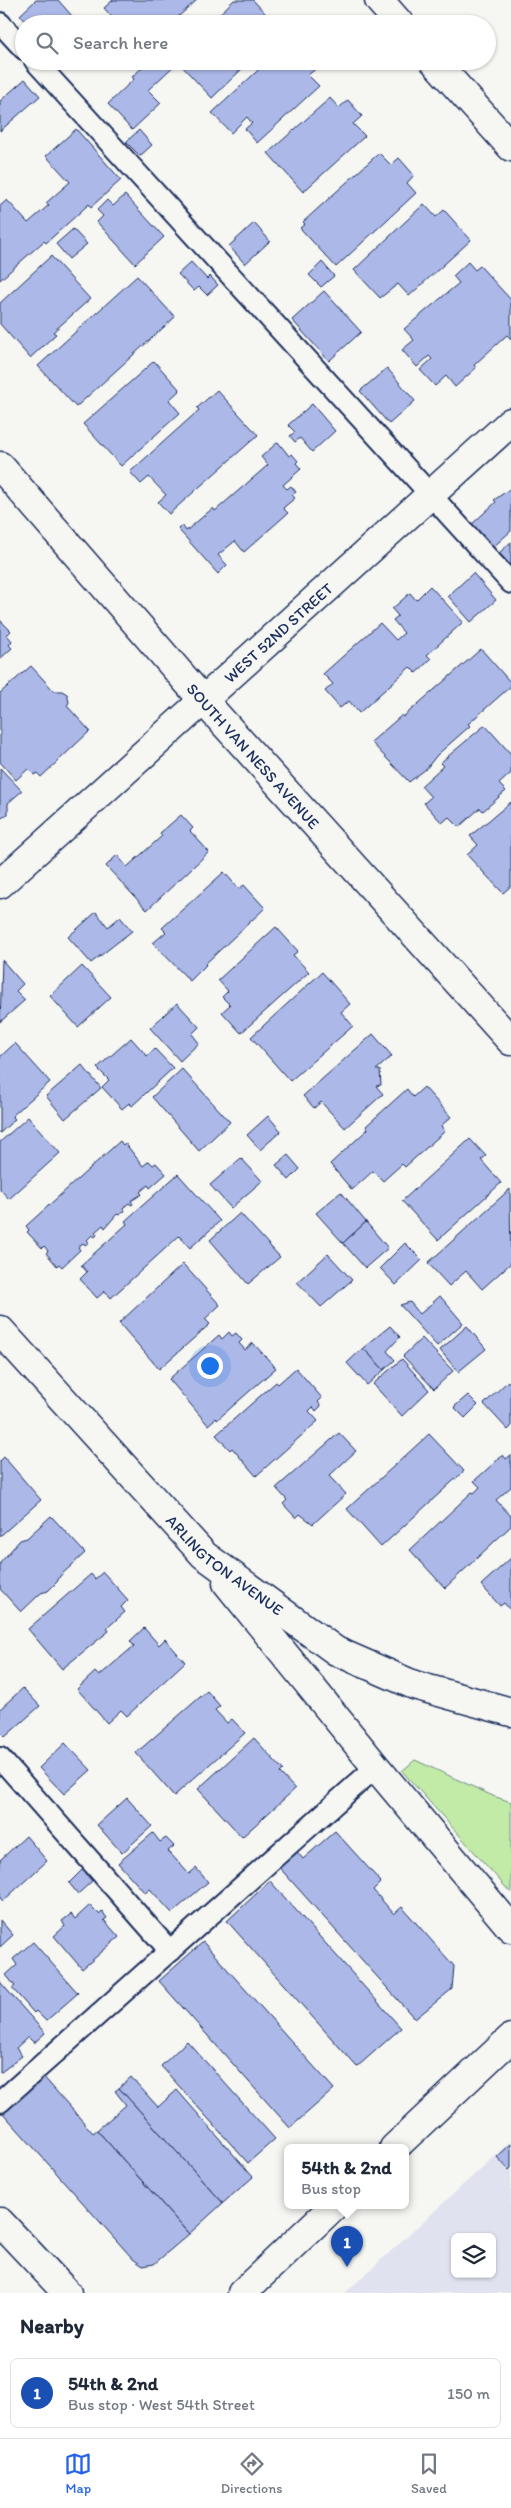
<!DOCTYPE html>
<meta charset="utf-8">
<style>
body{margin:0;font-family:Itim,sans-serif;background:#f6f6f7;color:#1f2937}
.controls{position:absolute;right:15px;bottom:15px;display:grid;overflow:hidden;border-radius:8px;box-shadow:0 1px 4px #0004}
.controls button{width:45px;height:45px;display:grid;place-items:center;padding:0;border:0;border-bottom:1px solid #e0e1e3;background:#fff;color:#1f2937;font:25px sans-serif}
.you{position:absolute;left:209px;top:1365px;width:18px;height:18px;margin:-12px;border:4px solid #fff;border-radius:50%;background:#1a73e8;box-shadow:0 0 0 8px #1a73e833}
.badge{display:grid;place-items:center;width:32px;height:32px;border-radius:50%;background:#2563eb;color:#fff;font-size:16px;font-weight:700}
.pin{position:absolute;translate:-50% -41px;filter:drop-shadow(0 1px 2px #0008)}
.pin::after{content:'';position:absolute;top:26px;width:18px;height:15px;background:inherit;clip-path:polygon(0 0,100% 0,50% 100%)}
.popup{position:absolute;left:284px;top:2144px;width:125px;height:65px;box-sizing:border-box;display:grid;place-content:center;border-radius:8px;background:#fff;filter:drop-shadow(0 1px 4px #0005);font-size:16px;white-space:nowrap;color:#747a83}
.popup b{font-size:19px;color:#1f2937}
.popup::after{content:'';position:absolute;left:50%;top:100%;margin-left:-10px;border:10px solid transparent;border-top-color:#fff}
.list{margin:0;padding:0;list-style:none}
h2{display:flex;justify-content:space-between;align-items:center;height:65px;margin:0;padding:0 20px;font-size:21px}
h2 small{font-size:16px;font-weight:400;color:#747a83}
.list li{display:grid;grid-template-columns:32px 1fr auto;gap:15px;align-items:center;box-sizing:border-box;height:70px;margin:0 10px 10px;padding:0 10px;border:1px solid #e0e1e3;border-radius:8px}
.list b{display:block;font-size:19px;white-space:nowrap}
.list p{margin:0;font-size:16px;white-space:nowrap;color:#747a83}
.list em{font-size:16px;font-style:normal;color:#747a83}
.icon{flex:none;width:28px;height:28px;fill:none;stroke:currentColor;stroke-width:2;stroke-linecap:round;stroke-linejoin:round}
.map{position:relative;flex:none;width:511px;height:2293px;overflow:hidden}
.search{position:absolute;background:#fff;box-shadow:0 1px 4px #0004;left:15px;right:15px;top:15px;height:55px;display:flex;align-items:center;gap:12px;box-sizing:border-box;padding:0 18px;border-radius:28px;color:#747a83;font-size:19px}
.sheet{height:145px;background:#fff}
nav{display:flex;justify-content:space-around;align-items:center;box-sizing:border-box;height:70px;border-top:1px solid #e0e1e3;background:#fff;font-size:14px;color:#747a83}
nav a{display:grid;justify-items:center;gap:2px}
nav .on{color:#2563eb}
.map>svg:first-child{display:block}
.built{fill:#e0e3ef;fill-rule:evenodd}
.green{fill:#c2eba7;stroke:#6e8d82}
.building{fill:#abb8e8;stroke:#1b2f5e}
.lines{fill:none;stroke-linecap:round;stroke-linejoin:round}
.service-casing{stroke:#1b2f5e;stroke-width:24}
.minor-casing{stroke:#1b2f5e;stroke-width:31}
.tertiary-casing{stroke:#1b2f5e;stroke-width:31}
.secondary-casing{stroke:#1b2f5e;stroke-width:31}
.service{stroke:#f6f6f2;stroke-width:20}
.minor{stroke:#f6f6f2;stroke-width:28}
.tertiary{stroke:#f6f6f2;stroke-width:28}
.secondary{stroke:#f6f6f2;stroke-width:28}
.labels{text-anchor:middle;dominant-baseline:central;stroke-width:4.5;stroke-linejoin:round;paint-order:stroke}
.street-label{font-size:16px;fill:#1b2f5e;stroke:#f6f6f2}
</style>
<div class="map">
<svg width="511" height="2293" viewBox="0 0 511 2293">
<rect width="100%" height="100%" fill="#f6f6f2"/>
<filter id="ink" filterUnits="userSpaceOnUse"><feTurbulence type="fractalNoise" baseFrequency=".02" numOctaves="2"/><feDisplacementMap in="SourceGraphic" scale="10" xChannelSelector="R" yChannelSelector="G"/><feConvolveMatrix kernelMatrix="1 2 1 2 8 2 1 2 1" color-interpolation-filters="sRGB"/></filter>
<g filter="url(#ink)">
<path class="built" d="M511 2141V2293H345ZM455 2237H492V2274H455Z"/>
<path class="green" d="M415 1760 493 1796 511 1802V1893L402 1771Z"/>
<g class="building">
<path d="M36 0H58L79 24H28L20 15Z"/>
<path d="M113 0H197L170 24H148L141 16 133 24H118L104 8Z"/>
<path d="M234 0H253L275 24H209Z"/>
<path d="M149 61H250L212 98 178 62 148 90 161 103 132 130 108 104 134 79 132 77Z"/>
<path d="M268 61H311L317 68 308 75 319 86 257 143 245 129 252 123 247 117 231 133 212 113Z"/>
<path d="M25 79 40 96 0 131V101Z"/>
<path d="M330 98 339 108 348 100 362 116 353 124 365 136 303 192 268 153Z"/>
<path d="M76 129 121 180 91 207 89 204 46 243 44 241 0 280V206L7 200 28 223 49 205 46 203 70 182 46 156Z"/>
<path d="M139 130 152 145 140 156 126 142Z"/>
<path d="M379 153 391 165 399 158 414 175 407 183 416 193 336 267 300 228 305 224 303 222Z"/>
<path d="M125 195 164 237 135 264 97 222 103 216 97 210 107 200 113 206Z"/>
<path d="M424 204 436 217 444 210 471 240 409 296 398 284 380 298 354 270Z"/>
<path d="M254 223 270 241 245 264 229 246Z"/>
<path d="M73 229 87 244 69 259 56 244Z"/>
<path d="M51 256 90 299 53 332 56 334 30 358 0 324V303Z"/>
<path d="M191 262 207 279 210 276 218 285 207 295 199 287 194 291 178 274Z"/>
<path d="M322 262 334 276 321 287 309 275Z"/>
<path d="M468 262 475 270 480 266 511 300V339L507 335 474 365 476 368 455 387 446 376 435 386 420 370 432 359 429 356 417 367 402 350 414 340 404 329 459 283 453 276Z"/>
<path d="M137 276 175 317 76 407 38 366Z"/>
<path d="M324 291 361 332 329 361 292 320Z"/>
<path d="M154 361 180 390 169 400 180 413 121 466 83 424Z"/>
<path d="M387 368 415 401 389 424 360 391Z"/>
<path d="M217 390 258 435 169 514 158 502 166 495 149 477 141 484 130 472 199 410 197 408Z"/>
<path d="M312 404 335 431 312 452 300 438 295 442 290 436 295 432 288 425Z"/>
<path d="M278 442 289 456 292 454 298 461 296 463 301 469 283 485 287 489 291 486 296 492 292 495 295 498 283 508 288 513 244 552 235 541 218 555 227 565 218 574 178 529 182 525 186 531 213 508 215 511 268 465 261 457Z"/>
<path d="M511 488V531L492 548 471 525 496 502 494 500Z"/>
<path d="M511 542V566L499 553Z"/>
<path d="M473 573 496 600 471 622 448 596Z"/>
<path d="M430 586 463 622 427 655 431 659 416 673 410 667 359 713 349 701 340 708 325 691 333 684 323 674 380 623 396 640 404 633 393 620 398 616 392 609 410 593 416 600Z"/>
<path d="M0 620 11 631 7 635 12 641 9 645 12 648 0 659Z"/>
<path d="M481 649 511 683V686L468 724 470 726 437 755 426 769 409 782 371 742 402 715 403 717Z"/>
<path d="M31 666 54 691H62L67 694 69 702 67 706 90 731 41 777 37 773 34 775 28 769 16 780 0 762V693Z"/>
<path d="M485 725 511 754V773L499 784 506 791 483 811 480 808 459 827 449 817 442 823 424 803 431 797 421 786 443 766 440 763Z"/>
<path d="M0 768 22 791 8 803V814L0 819Z"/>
<path d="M511 802V886L503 893 467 855 478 845 470 836Z"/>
<path d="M181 815 193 828 190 831 209 852 147 910 106 866 117 855 127 867 162 836 160 833Z"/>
<path d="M224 872 239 889 244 885 265 908 205 964 206 965 190 981 153 943 166 932 162 928Z"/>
<path d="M96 912 108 927 120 917 132 931 91 963 68 937Z"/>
<path d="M276 927 298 951 293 955 309 972 241 1033 222 1012 230 1005 222 997 228 991 218 980Z"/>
<path d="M2 960 23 984 16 991 25 1000 0 1022Z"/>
<path d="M82 966 111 997 78 1027 50 996Z"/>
<path d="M322 972 350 1004 341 1012 353 1026 290 1081 251 1037Z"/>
<path d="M177 1003 199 1027 192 1034 199 1043 180 1061 150 1028Z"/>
<path d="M373 1034 392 1056 376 1070H380L381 1085 376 1086 383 1094 345 1128 321 1102 314 1108 303 1096Z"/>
<path d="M131 1038 147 1056 155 1049 173 1068 132 1106 129 1103 122 1109 102 1087 109 1080 97 1068Z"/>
<path d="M15 1043 50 1082 12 1116 15 1119 0 1133V1057Z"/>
<path d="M82 1065 101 1088 65 1119 46 1096Z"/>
<path d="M182 1069 230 1122 199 1151 152 1097Z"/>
<path d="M424 1087 451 1117 441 1126 445 1131 405 1167 402 1164 383 1181 373 1171 352 1190 330 1164 368 1129 366 1126 407 1089 413 1097Z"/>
<path d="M268 1116 281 1131 260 1150 247 1135Z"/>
<path d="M28 1117 60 1153 9 1199 0 1189V1142Z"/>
<path d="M470 1139 486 1156 481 1160 501 1183 438 1240 402 1201Z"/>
<path d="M120 1141 123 1145 125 1143 143 1166 149 1161 153 1165 156 1163 166 1174 150 1188 148 1185 140 1192 142 1194 131 1201 133 1204 131 1205 129 1203 123 1208 125 1211 119 1215 117 1214 105 1228 103 1225 95 1232 97 1235 95 1237 92 1235 87 1240 89 1242 85 1245 83 1243 78 1247 80 1250 62 1267 59 1264 57 1266 46 1253 48 1251 44 1246 42 1248 27 1232 29 1230 26 1226Z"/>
<path d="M288 1155 300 1169 289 1180 276 1165Z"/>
<path d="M241 1158 262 1181 231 1208 210 1185Z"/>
<path d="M178 1174 220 1221 190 1248 179 1236 111 1298 105 1291 97 1298 80 1279 87 1272 81 1265 127 1224 125 1221Z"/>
<path d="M510 1189 511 1263 482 1289 466 1271 449 1286 428 1263Z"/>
<path d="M341 1192 366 1222 343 1243 316 1213Z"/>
<path d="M240 1213 280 1257 248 1284 210 1240Z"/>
<path d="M366 1222 388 1248 365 1268 343 1243Z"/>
<path d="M405 1243 422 1260 396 1285 380 1268Z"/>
<path d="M328 1254 352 1280 321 1307 297 1282Z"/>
<path d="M183 1264 220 1305 205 1319 210 1324 159 1369 119 1323Z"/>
<path d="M440 1296 463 1323 437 1346 400 1305 410 1302 420 1314Z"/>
<path d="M390 1326 400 1337 387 1351 395 1360 384 1370 363 1348Z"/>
<path d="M467 1326 486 1349 458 1372 440 1350Z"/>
<path d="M229 1332 232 1336 236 1333 242 1340 239 1343 245 1350 253 1343 276 1368 217 1420 216 1418 208 1425 169 1379 219 1335 222 1339Z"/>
<path d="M422 1338 453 1371 434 1389 403 1356Z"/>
<path d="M363 1348 384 1370 367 1385 347 1363Z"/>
<path d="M402 1359 429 1390 402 1416 373 1384Z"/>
<path d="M296 1368 322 1398 318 1402 321 1406 316 1411 313 1407 309 1411 318 1421 256 1476 232 1448 230 1450 216 1435 276 1382 278 1384Z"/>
<path d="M508 1381 511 1385V1427L508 1430 484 1404Z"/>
<path d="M468 1395 478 1405 465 1418 454 1407Z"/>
<path d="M339 1433 356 1451 329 1476 346 1494 313 1524 300 1514 296 1518 283 1504 287 1500 276 1488Z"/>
<path d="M429 1434 464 1471 381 1547 347 1509Z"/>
<path d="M503 1455 506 1459 511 1455V1487L496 1500 511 1516V1526L445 1588 410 1550 472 1492 474 1493 480 1487 474 1481Z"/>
<path d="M4 1457 41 1500 0 1536V1461Z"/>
<path d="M51 1516 85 1553 60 1576 57 1582 48 1591 41 1593 21 1612 0 1589V1563L20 1540 27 1538Z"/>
<path d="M511 1558V1611L504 1603 500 1606 481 1585Z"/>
<path d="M103 1572 128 1600 121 1607 125 1612 107 1628 109 1631 62 1669 28 1629 91 1574 95 1579Z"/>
<path d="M144 1628 159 1645 165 1639 185 1662 127 1716 121 1710 107 1723 77 1689 95 1672 99 1676 134 1646 130 1641Z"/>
<path d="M23 1688 40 1706 5 1737 0 1732V1709Z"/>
<path d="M207 1691 220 1706 215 1710 227 1723 232 1719 245 1733 174 1796 136 1753Z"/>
<path d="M254 1738 283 1770 280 1773 295 1789 242 1837 198 1789Z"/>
<path d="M65 1743 91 1770 64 1794 39 1768Z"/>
<path d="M127 1798 152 1826 122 1853 97 1825Z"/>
<path d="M335 1831 381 1882 373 1890 394 1914 402 1907 454 1966 452 1989 415 2019 277 1865 294 1848 303 1859Z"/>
<path d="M153 1833 160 1842 166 1838 174 1846 168 1851 189 1874 196 1868 208 1882 172 1913 150 1889 145 1893 118 1863Z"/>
<path d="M26 1836 47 1861 3 1901 0 1898V1860Z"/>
<path d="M82 1870 92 1881 78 1894 69 1883Z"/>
<path d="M270 1881 401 2028 357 2067 227 1921Z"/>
<path d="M90 1905 99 1914 102 1911 107 1918 104 1920 119 1937 82 1969 54 1936 65 1926 62 1921 71 1914 75 1919Z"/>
<path d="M0 1920 13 1935 0 1947Z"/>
<path d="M33 1942 78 1993 46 2021 36 2011 34 2013 12 1988 15 1986 6 1975 17 1965 13 1959Z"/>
<path d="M203 1942 334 2089 290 2128 159 1981Z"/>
<path d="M0 1982 45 2033 34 2043 28 2037 16 2048 22 2056 0 2073Z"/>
<path d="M187 2041 275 2139 248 2163 161 2066Z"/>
<path d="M42 2075 93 2133 97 2130 189 2234 154 2264 143 2266 133 2259 1 2111Z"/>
<path d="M131 2077 158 2107 177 2090 253 2177 223 2203 119 2088Z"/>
<path d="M119 2088 223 2203 189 2234 97 2130 126 2105 115 2091Z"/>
<path d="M511 2144V2168L509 2170 497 2157Z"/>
</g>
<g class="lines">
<g class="service-casing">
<g id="service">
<path d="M0 23 24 49"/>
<path d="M35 61 511 583"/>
<path d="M0 1758 170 1951"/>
<path d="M0 2102 376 1767"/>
</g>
</g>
<g class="minor-casing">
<g id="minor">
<path d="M379 0 400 24"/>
<path d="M434 61 511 147"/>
<path id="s1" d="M0 466 203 700 511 1041"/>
<path id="s2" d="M0 884 511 422"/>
</g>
</g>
<g class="tertiary-casing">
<g id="tertiary">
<path d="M394 2148 511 2038"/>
<path d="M0 2222 67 2293"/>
<path d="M242 2293 334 2206"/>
</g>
</g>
<g class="secondary-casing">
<g id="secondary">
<path id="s3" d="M0 1330 204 1555 336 1651 414 1685 511 1712"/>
<path d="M227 1583 376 1767 511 1928"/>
</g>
</g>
<use href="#service" class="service"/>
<use href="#minor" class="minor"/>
<use href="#tertiary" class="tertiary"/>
<use href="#secondary" class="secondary"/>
</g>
</g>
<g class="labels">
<g class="street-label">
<text stroke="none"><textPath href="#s2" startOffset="375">WEST 52ND STREET</textPath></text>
<text stroke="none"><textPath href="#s1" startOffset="385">SOUTH VAN NESS AVENUE</textPath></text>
<text stroke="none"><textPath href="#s3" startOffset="326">ARLINGTON AVENUE</textPath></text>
</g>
</g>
</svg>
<div class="controls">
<button><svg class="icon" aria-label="layers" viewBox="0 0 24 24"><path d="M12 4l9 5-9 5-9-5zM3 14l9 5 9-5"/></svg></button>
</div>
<div class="you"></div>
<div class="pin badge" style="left:347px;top:2267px;background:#1a4fb4">1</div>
<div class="popup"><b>54th &amp; 2nd</b>Bus stop</div>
<div class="search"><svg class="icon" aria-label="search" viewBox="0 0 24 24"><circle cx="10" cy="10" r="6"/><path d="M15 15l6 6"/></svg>Search here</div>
</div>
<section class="sheet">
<h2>Nearby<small></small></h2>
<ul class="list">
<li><span class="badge" style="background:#1a4fb4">1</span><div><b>54th &amp; 2nd</b><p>Bus stop · West 54th Street</p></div><em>150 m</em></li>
</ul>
</section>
<nav>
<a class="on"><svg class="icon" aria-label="map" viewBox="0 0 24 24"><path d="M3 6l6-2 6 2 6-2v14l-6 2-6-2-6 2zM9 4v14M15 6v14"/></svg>Map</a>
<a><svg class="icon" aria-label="directions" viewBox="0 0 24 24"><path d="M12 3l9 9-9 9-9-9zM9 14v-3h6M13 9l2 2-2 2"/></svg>Directions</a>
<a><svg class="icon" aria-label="saved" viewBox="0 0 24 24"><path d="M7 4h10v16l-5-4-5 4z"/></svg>Saved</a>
</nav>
